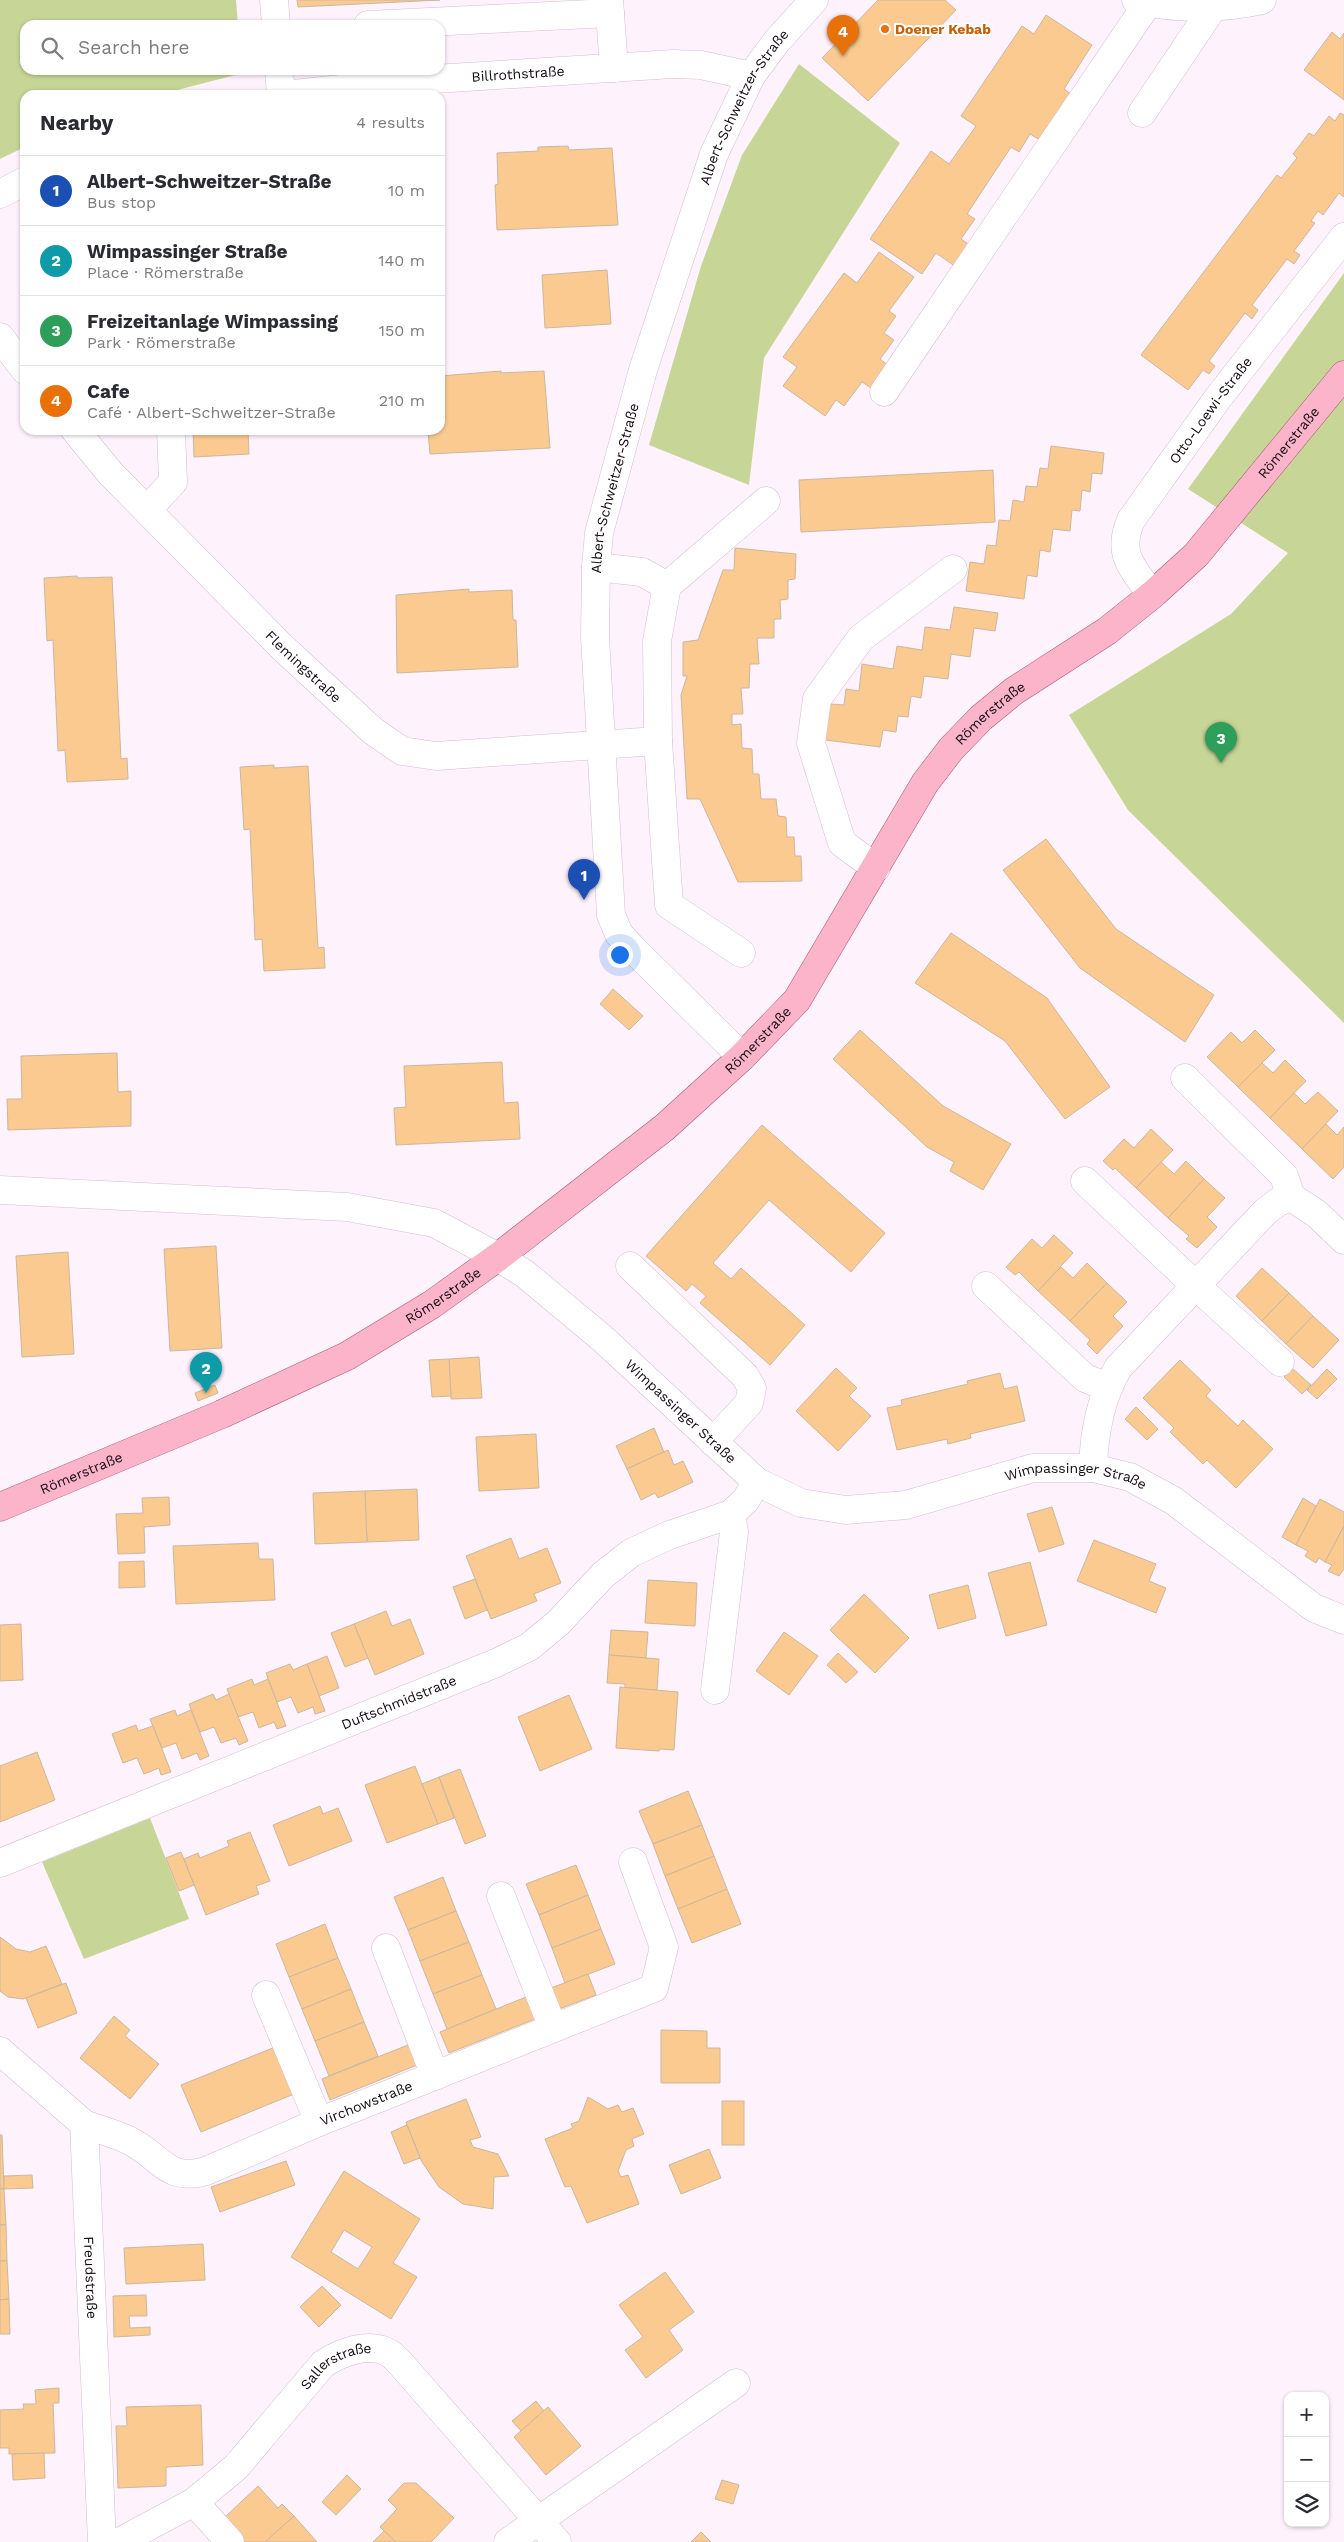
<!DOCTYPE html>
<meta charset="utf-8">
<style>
body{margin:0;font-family:"Work Sans",sans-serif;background:#f7f7f7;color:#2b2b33}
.controls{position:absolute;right:15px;bottom:15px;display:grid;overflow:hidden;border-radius:10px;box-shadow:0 1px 4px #0004}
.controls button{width:45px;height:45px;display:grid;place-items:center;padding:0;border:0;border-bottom:1px solid #e1e1e2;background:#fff;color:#2b2b33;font:25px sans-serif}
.you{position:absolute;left:619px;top:954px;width:18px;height:18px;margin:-12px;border:4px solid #fff;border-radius:50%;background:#1a73e8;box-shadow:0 0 0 8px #1a73e833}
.badge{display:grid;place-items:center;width:32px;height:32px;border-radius:50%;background:#7c3aed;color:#fff;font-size:16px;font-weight:700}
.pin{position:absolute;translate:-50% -41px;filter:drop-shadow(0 1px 2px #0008)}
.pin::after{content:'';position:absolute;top:26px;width:18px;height:15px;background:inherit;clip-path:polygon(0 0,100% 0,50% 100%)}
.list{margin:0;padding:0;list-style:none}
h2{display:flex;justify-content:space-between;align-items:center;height:65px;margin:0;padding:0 20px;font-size:21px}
h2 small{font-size:16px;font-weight:400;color:#7c7c81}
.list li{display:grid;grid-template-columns:32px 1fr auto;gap:15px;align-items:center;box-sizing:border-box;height:70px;padding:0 20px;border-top:1px solid #e1e1e2}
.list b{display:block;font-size:19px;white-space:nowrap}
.list p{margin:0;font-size:16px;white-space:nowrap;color:#7c7c81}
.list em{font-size:16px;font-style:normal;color:#7c7c81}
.icon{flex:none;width:28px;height:28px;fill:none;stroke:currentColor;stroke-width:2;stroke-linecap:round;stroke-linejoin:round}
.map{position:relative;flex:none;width:1344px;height:2542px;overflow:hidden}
.search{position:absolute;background:#fff;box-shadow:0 1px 4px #0004;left:20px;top:20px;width:425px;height:55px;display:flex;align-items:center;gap:12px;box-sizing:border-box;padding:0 18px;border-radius:15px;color:#7c7c81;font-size:19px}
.panel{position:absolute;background:#fff;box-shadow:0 1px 4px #0004;left:20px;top:90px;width:425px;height:345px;border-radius:15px}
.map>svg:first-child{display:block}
.green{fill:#c7d697}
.building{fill:#faca91;stroke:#cdb79e;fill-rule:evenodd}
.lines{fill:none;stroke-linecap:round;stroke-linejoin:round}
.minor-casing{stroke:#d5bbd3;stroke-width:29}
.major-casing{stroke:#a85872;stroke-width:29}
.minor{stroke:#fff;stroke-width:28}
.major{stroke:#fbb4ca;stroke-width:28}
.food-dot{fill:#e8710a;stroke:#fff;stroke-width:2}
.labels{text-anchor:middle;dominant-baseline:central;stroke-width:4;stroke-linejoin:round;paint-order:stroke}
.food-label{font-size:14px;font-weight:bold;fill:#c56008;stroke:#fff;text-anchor:start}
.street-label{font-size:14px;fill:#120a12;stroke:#fff}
</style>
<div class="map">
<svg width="1344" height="2542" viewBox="0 0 1344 2542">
<rect width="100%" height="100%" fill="#fef3fd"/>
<g class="green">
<path d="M0 0H236L238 25H25V70H243V73L158 95H25V147L0 159Z"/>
<path d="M799 64 900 143 764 358 749 485 649 445 701 266 742 155Z"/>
<path d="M1344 273V1023L1128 810 1069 715 1231 614 1288 553 1188 489Z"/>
<path d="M150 1818 189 1919 84 1959 42 1862Z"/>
</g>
<g class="building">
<path d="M297 0H440L298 7Z"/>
<path d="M878 0H945L956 10 868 101 822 58Z"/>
<path d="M1046 15 1092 45 1064 89 1074 96 1045 143 1030 134 1019 152 1011 147 967 214 975 219 961 239 971 246 956 267 936 253 922 274 870 239 931 151 949 164 976 126 961 116 1022 26 1034 34Z"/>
<path d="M1332 32 1340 39 1344 33V100L1304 70Z"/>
<path d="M1340 113 1344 115V197L1339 193 1323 215 1318 211 1311 221 1315 223 1294 251 1300 255 1294 264 1287 259 1252 305 1258 310 1252 319 1245 313 1209 361 1215 366 1209 374 1203 370 1188 390 1141 355 1277 175 1281 178 1297 158 1293 154 1309 133 1314 136 1329 116 1335 121Z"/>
<path d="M568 146 569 150 612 148 618 225 497 230 495 185 498 184 497 153 538 151V147Z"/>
<path d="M879 252 914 277 889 311 896 316 884 333 894 340 880 359 890 367 874 390 862 382 844 406 836 400 825 416 783 386 797 367 783 357 844 273 857 283Z"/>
<path d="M607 270 611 324 545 328 542 275Z"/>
<path d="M501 371V373L544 371 550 448 430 454 428 430H440V376Z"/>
<path d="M193 430H248L249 454 194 457Z"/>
<path d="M1051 446 1104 453 1102 474 1092 473 1090 492 1082 490 1080 511 1072 510 1070 531 1053 529 1050 552 1040 550 1037 577 1027 575 1024 599 966 591 970 562 984 564 987 545 996 546 999 520 1010 521 1013 500 1024 502 1026 486 1037 487 1040 468 1048 469Z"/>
<path d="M993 470 995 522 801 532 799 480Z"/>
<path d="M735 548 796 554 795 579 788 580V599L780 600 781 619H774V638H757L759 664H750L749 688H741L743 714H732V725L741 724 742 748 752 749 753 774H759L761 799H776L778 816 786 817 787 837H794L795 856H801L802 881 738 882 700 799H687L681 695 687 676H683V642L698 640 723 570H734Z"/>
<path d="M77 576V578L112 577 121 759 127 758 128 779 67 782 65 750 58 751 53 640 47 641 44 578Z"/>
<path d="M469 589V592L512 590 513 620H516L518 667 397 673 396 595Z"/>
<path d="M954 607 998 613 995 631 974 628 970 657 951 654 948 679 924 676 921 698 911 696 908 717 898 716 896 732 883 730 880 747 818 739 830 704 844 705 846 689 859 691 862 664 893 669 897 646 922 650 925 627 950 630Z"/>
<path d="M274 765V768L308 766 318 948 324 947 325 968 264 971 262 939 255 940 250 829 244 830 240 767Z"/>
<path d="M1046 839 1116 929 1214 995 1185 1042 1080 968 1003 870Z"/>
<path d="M951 933 1047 998 1110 1087 1065 1119 1005 1041 915 983Z"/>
<path d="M613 989 643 1016 629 1030 600 1004Z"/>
<path d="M860 1030 943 1106 1011 1144 983 1190 950 1171 954 1162 927 1147 833 1059Z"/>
<path d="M1255 1030 1275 1050 1238 1087 1207 1057 1231 1032 1242 1043Z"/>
<path d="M117 1053 118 1092 131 1091V1126L8 1130 7 1099H22L21 1056Z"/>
<path d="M1285 1060 1306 1081 1270 1118 1238 1087 1262 1063 1273 1073Z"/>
<path d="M502 1062 504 1103 518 1102 520 1139 396 1145 394 1108 406 1107 404 1066Z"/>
<path d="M1318 1092 1338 1111 1302 1149 1270 1118 1294 1093 1305 1104Z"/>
<path d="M1326 1124 1337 1135 1344 1127V1167L1333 1179 1302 1149Z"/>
<path d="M762 1125 885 1233 851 1272 769 1200 713 1263 731 1279 741 1268 805 1325 770 1365 700 1303 706 1296 692 1284 686 1291 646 1256Z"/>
<path d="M1151 1129 1173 1150 1136 1188 1115 1168 1113 1170 1103 1161 1124 1139 1134 1148Z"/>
<path d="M1186 1161 1204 1179 1168 1218 1136 1188 1161 1162 1174 1174Z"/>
<path d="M1204 1179 1225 1198 1207 1217 1217 1227 1197 1248 1186 1239 1189 1236 1168 1218Z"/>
<path d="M1054 1235 1073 1253 1038 1291 1019 1272 1015 1275 1006 1267 1032 1239 1042 1248Z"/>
<path d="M216 1246 222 1348 170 1351 164 1249Z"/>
<path d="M68 1252 74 1354 22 1357 16 1256Z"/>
<path d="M1087 1263 1107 1283 1070 1321 1038 1291 1061 1267 1073 1278Z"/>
<path d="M1262 1268 1289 1293 1262 1321 1236 1296Z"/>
<path d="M1107 1283 1127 1302 1113 1316 1123 1326 1097 1354 1087 1344 1090 1340 1070 1321Z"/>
<path d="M1289 1293 1313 1316 1286 1344 1262 1321Z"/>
<path d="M1313 1316 1339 1340 1313 1368 1286 1344Z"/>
<path d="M479 1357 482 1398 451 1399 449 1359Z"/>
<path d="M449 1359 451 1396 432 1397 429 1360Z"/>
<path d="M1180 1360 1211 1390 1206 1396 1238 1426 1243 1420 1273 1449 1236 1488 1207 1460 1203 1464 1170 1432 1174 1428 1143 1398Z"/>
<path d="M836 1368 857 1388 849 1396 871 1416 838 1451 796 1411Z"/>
<path d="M1292 1368 1311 1385 1302 1394 1284 1377Z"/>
<path d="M1327 1369 1337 1379 1317 1399 1307 1390Z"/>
<path d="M1000 1373 1004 1389 1017 1386 1025 1421 970 1434 971 1438 948 1444 947 1439 897 1450 887 1408 902 1405 901 1400 968 1384 967 1381Z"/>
<path d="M215 1385 218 1393 198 1401 195 1393Z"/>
<path d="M1136 1407 1158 1429 1147 1440 1125 1419Z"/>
<path d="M654 1428 664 1452 627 1469 616 1446Z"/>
<path d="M536 1434 539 1488 479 1491 476 1437Z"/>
<path d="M668 1450 674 1465 683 1461 693 1482 658 1498 655 1493 641 1500 627 1469Z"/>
<path d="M417 1489 419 1540 367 1542 365 1491Z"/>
<path d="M365 1491 367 1542 315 1544 313 1493Z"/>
<path d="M169 1497 170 1525 144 1527 145 1553 118 1554 116 1514 143 1513 142 1498Z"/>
<path d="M1303 1498 1316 1506 1296 1545 1282 1537Z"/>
<path d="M1320 1499 1344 1512V1526L1325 1562 1319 1558 1316 1563 1305 1556 1308 1551 1296 1545Z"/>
<path d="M1052 1507 1064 1544 1039 1552 1027 1514Z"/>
<path d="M1344 1526V1569L1339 1576 1328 1571 1332 1565 1325 1562Z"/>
<path d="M511 1538 519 1559 547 1548 561 1583 534 1594 537 1601 491 1619 466 1556Z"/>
<path d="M1094 1540 1156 1564 1149 1581 1166 1588 1156 1613 1077 1581Z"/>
<path d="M258 1543 259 1559H273L275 1600 176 1604 173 1546Z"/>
<path d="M144 1561 145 1587 119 1588V1562Z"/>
<path d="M1030 1562 1047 1625 1006 1636 988 1573Z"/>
<path d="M475 1579 487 1610 465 1619 453 1587Z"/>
<path d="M648 1580 697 1583 695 1626 645 1623Z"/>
<path d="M968 1585 976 1618 938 1629 929 1595Z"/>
<path d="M864 1594 909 1638 875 1673 830 1630Z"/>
<path d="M386 1611 392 1626 410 1619 424 1654 375 1675 354 1624Z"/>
<path d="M21 1624 23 1680 0 1681V1625Z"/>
<path d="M354 1624 368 1658 345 1667 331 1633Z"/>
<path d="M611 1630 648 1632 646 1658 609 1655Z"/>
<path d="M784 1632 818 1656 789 1695 756 1671Z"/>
<path d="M838 1653 858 1672 846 1683 827 1665Z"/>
<path d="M609 1655 659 1659 657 1690 625 1688V1684L607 1683Z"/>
<path d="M327 1656 339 1688 319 1696 307 1664Z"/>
<path d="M290 1664 293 1670 307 1664 325 1711 315 1714 313 1707 298 1713 291 1697 277 1702 266 1673Z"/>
<path d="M252 1679 254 1685 268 1679 286 1726 277 1729 274 1722 259 1728 253 1712 238 1717 227 1689Z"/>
<path d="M620 1687 678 1692 674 1750 660 1749 659 1751 616 1748Z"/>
<path d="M213 1694 216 1700 229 1694 248 1741 239 1745 236 1738 221 1743 214 1727 200 1732 189 1704Z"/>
<path d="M569 1695 592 1749 540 1771 518 1717Z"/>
<path d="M175 1710 177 1716 191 1710 209 1756 200 1760 197 1753 182 1759 176 1743 162 1748 150 1719Z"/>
<path d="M136 1725 138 1731 153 1726 171 1772 161 1775 159 1768 144 1774 137 1758 123 1763 112 1734Z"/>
<path d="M37 1752 55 1800 0 1822V1766Z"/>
<path d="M415 1766 438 1824 387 1843 365 1785Z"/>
<path d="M460 1769 486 1836 465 1844 439 1777Z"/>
<path d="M439 1777 454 1818 438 1824 422 1784Z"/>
<path d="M688 1791 702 1825 653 1844 639 1811Z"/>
<path d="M320 1806 323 1814 338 1808 352 1841 289 1866 273 1825Z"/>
<path d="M702 1825 714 1856 665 1876 653 1844Z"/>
<path d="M250 1832 270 1881 256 1886 259 1894 206 1915 184 1859 198 1853 200 1858 229 1846 227 1841Z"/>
<path d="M181 1852 194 1885 179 1891 166 1858Z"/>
<path d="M714 1856 727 1889 678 1909 665 1876Z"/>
<path d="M576 1865 588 1895 539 1915 526 1884Z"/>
<path d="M443 1877 456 1911 408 1930 394 1897Z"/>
<path d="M727 1889 741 1924 692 1943 678 1909Z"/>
<path d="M588 1895 601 1929 552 1948 539 1915Z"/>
<path d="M456 1911 469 1942 420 1961 408 1930Z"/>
<path d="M325 1924 338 1958 289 1977 276 1944Z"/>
<path d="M601 1929 615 1964 565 1983 552 1948Z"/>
<path d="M0 1937 16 1949 30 1952 46 1946 62 1984 23 1999 8 1997 0 1991Z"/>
<path d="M469 1942 482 1975 433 1994 420 1961Z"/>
<path d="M338 1958 351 1989 302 2009 289 1977Z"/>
<path d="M588 1974 596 1995 559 2009 551 1988Z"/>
<path d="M482 1975 496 2009 447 2029 433 1994Z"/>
<path d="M66 1983 77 2013 38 2028 26 1998Z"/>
<path d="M351 1989 364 2022 315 2041 302 2009Z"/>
<path d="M526 1997 535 2019 449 2053 440 2032Z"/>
<path d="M114 2016 130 2030 125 2036 159 2064 130 2099 80 2058Z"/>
<path d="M364 2022 378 2056 329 2076 315 2041Z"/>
<path d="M661 2030 707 2031V2048H720V2083H661Z"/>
<path d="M408 2045 417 2065 330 2100 322 2079Z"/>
<path d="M275 2047 294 2094 201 2132 181 2085Z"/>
<path d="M588 2097 608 2109 618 2105 622 2112 633 2108 644 2134 632 2139 634 2146 626 2150 618 2171 621 2177 628 2175 639 2204 587 2223 571 2186 565 2187 545 2139 573 2128 571 2124 579 2121Z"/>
<path d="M466 2099 481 2137 470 2140 473 2147 498 2154 509 2176 494 2177 493 2209 463 2204 439 2187 422 2162 407 2125 406 2122Z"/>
<rect x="722" y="2101" width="22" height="44"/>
<path d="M407 2125 420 2158 404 2164 391 2132Z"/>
<path d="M0 2135H2L4 2189H0Z"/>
<path d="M709 2149 721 2178 681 2194 669 2165Z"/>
<path d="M286 2161 295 2185 220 2212 211 2187Z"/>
<path d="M344 2171 420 2219 393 2263 417 2277 391 2319 291 2257ZM344 2230 372 2247 358 2269 331 2252Z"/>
<path d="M32 2175 33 2188 4 2189V2176Z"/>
<path d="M0 2189H4L6 2225H0Z"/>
<path d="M0 2225H6L7 2261H0Z"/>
<path d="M203 2244 205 2280 126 2284 124 2248Z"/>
<path d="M0 2261H7L9 2299 0 2300Z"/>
<path d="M665 2272 694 2312 669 2330 683 2350 646 2378 625 2350 643 2337 619 2305Z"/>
<path d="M322 2286 341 2305 319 2327 300 2307Z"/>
<path d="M146 2295 147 2316H129L130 2328 150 2327V2335L114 2337 113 2296Z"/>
<path d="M9 2299 10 2334H0V2300Z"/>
<path d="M59 2388V2403H53L55 2453 9 2454V2448H0V2410L24 2409 23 2404H36L35 2390Z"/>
<path d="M536 2401 544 2411 521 2431 512 2421Z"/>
<path d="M201 2405 203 2465 166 2467V2486L118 2488 116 2426H127L126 2407Z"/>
<path d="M548 2407 581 2446 546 2475 514 2437Z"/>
<path d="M44 2453 45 2478 13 2480 12 2454Z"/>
<path d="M347 2475 361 2489 336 2515 322 2502Z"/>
<path d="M722 2480 739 2485 733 2504 715 2499Z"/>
<path d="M404 2483H416L454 2518 431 2542H396L380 2527 397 2509 388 2500Z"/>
<path d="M258 2486 278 2508 282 2504 294 2516 265 2542H239L244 2538 225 2517Z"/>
<path d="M294 2516 317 2542H265Z"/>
<path d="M384 2531 396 2542H373Z"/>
<path d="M701 2532 711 2542H691Z"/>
</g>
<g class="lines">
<g class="minor-casing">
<g id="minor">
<path d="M274 0 276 25"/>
<path d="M609 0 614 68"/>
<path d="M1136 0C1177 9 1221 9 1262 0"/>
<path d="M368 25 610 13"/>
<path d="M279 70 281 95"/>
<path id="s1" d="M285 95 434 79 673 64 701 65 751 76"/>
<path d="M1142 113 1214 6"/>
<path d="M0 194 25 181"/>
<path d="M0 337 25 370"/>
<path d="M884 392 1148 3"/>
<path id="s2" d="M75 430 111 474 283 648 373 731 402 751 436 756 658 741"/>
<path d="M147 510 173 482 171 430"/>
<path d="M596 567 642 572 667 586"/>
<path id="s3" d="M1152 595C1133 568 1116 555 1131 520L1218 398 1344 237"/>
<path d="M876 868 842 843 811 743 817 699 861 638 953 569"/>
<path d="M741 953 669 905 658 741 657 641 667 586 766 501"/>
<path id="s4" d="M742 1057 635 951 619 934 611 915 595 637 596 567 599 533 643 370 714 154 751 76 777 41 814 0"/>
<path d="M1185 1078 1284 1176 1291 1197"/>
<path d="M1085 1181 1195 1285 1280 1362"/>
<path id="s5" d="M0 1190 347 1207 434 1223 498 1257 525 1274 603 1339 757 1482 801 1503 846 1510 906 1505 1033 1468H1093L1130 1477 1174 1501 1314 1608 1344 1620"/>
<path d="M630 1266 745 1376 752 1388 749 1403 713 1442"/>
<path d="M986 1286 1085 1378 1107 1387"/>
<path d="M1093 1468C1094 1433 1100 1399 1118 1368L1266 1211 1278 1202 1291 1197 1317 1214 1344 1240"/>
<path d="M715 1690 734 1532 731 1514"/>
<path id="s6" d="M0 1863 496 1663 529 1647 558 1623 603 1575 631 1553 667 1536 731 1514 745 1501 757 1482"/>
<path d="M501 1896 553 2028"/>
<path d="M386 1948 435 2076"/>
<path d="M266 1995 319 2122"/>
<path id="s7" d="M0 2051 84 2124 102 2542"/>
<path id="s8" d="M84 2124C100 2130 117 2134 132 2142 162 2158 167 2182 206 2171L319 2122 654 1988 664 1947 633 1862"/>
<path d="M194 2502 230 2542"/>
<path id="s9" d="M119 2542 194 2502 236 2467 323 2364C340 2353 368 2341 389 2353 393 2355 397 2360 401 2364L557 2542"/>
<path d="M508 2542 736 2383"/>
</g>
</g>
<g class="major-casing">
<g id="major">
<path id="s10" d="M0 1507 222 1414 347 1356 431 1305 498 1257 665 1127 742 1057 797 1000 925 783 951 749 981 718 1014 691 1107 631 1152 595 1196 555 1344 375"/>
</g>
</g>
<use href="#minor" class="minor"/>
<use href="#major" class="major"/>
</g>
<circle class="food-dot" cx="885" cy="29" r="5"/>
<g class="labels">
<g class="food-label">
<text x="895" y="29">Doener Kebab</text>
</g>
<g class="street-label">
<text stroke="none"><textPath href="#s1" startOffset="234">Billrothstraße</textPath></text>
<text stroke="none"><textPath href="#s4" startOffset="1029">Albert-Schweitzer-Straße</textPath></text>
<text stroke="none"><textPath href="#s3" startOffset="219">Otto-Loewi-Straße</textPath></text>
<text stroke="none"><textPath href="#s10" startOffset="1708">Römerstraße</textPath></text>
<text stroke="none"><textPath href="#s4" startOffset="624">Albert-Schweitzer-Straße</textPath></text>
<text stroke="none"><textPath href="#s2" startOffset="329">Flemingstraße</textPath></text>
<text stroke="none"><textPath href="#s10" startOffset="1302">Römerstraße</textPath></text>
<text stroke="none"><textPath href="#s10" startOffset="898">Römerstraße</textPath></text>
<text stroke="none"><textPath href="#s10" startOffset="492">Römerstraße</textPath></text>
<text stroke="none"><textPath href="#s5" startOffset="748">Wimpassinger Straße</textPath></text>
<text stroke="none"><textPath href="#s10" startOffset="88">Römerstraße</textPath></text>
<text stroke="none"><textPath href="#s5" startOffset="1182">Wimpassinger Straße</textPath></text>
<text stroke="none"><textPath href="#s6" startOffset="430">Duftschmidstraße</textPath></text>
<text stroke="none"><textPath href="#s8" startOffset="309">Virchowstraße</textPath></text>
<text stroke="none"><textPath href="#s7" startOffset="265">Freudstraße</textPath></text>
<text stroke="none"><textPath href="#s9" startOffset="285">Sallerstraße</textPath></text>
</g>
</g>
</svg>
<div class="controls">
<button>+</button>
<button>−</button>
<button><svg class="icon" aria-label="layers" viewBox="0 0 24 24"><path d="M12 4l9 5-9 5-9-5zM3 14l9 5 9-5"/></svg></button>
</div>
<div class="you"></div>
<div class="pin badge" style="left:584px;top:900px;background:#1a4fb4">1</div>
<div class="pin badge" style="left:206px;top:1393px;background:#0f9aa8">2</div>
<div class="pin badge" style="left:1221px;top:763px;background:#2e9e5b">3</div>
<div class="pin badge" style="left:843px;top:56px;background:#e8710a">4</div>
<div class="search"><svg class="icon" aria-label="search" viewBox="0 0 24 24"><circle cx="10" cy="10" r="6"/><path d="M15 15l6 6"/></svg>Search here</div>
<section class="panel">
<h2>Nearby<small>4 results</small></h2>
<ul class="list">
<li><span class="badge" style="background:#1a4fb4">1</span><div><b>Albert-Schweitzer-Straße</b><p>Bus stop</p></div><em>10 m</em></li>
<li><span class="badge" style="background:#0f9aa8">2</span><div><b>Wimpassinger Straße</b><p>Place · Römerstraße</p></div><em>140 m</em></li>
<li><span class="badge" style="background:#2e9e5b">3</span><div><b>Freizeitanlage Wimpassing</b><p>Park · Römerstraße</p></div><em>150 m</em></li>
<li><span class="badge" style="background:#e8710a">4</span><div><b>Cafe</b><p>Café · Albert-Schweitzer-Straße</p></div><em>210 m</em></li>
</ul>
</section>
</div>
